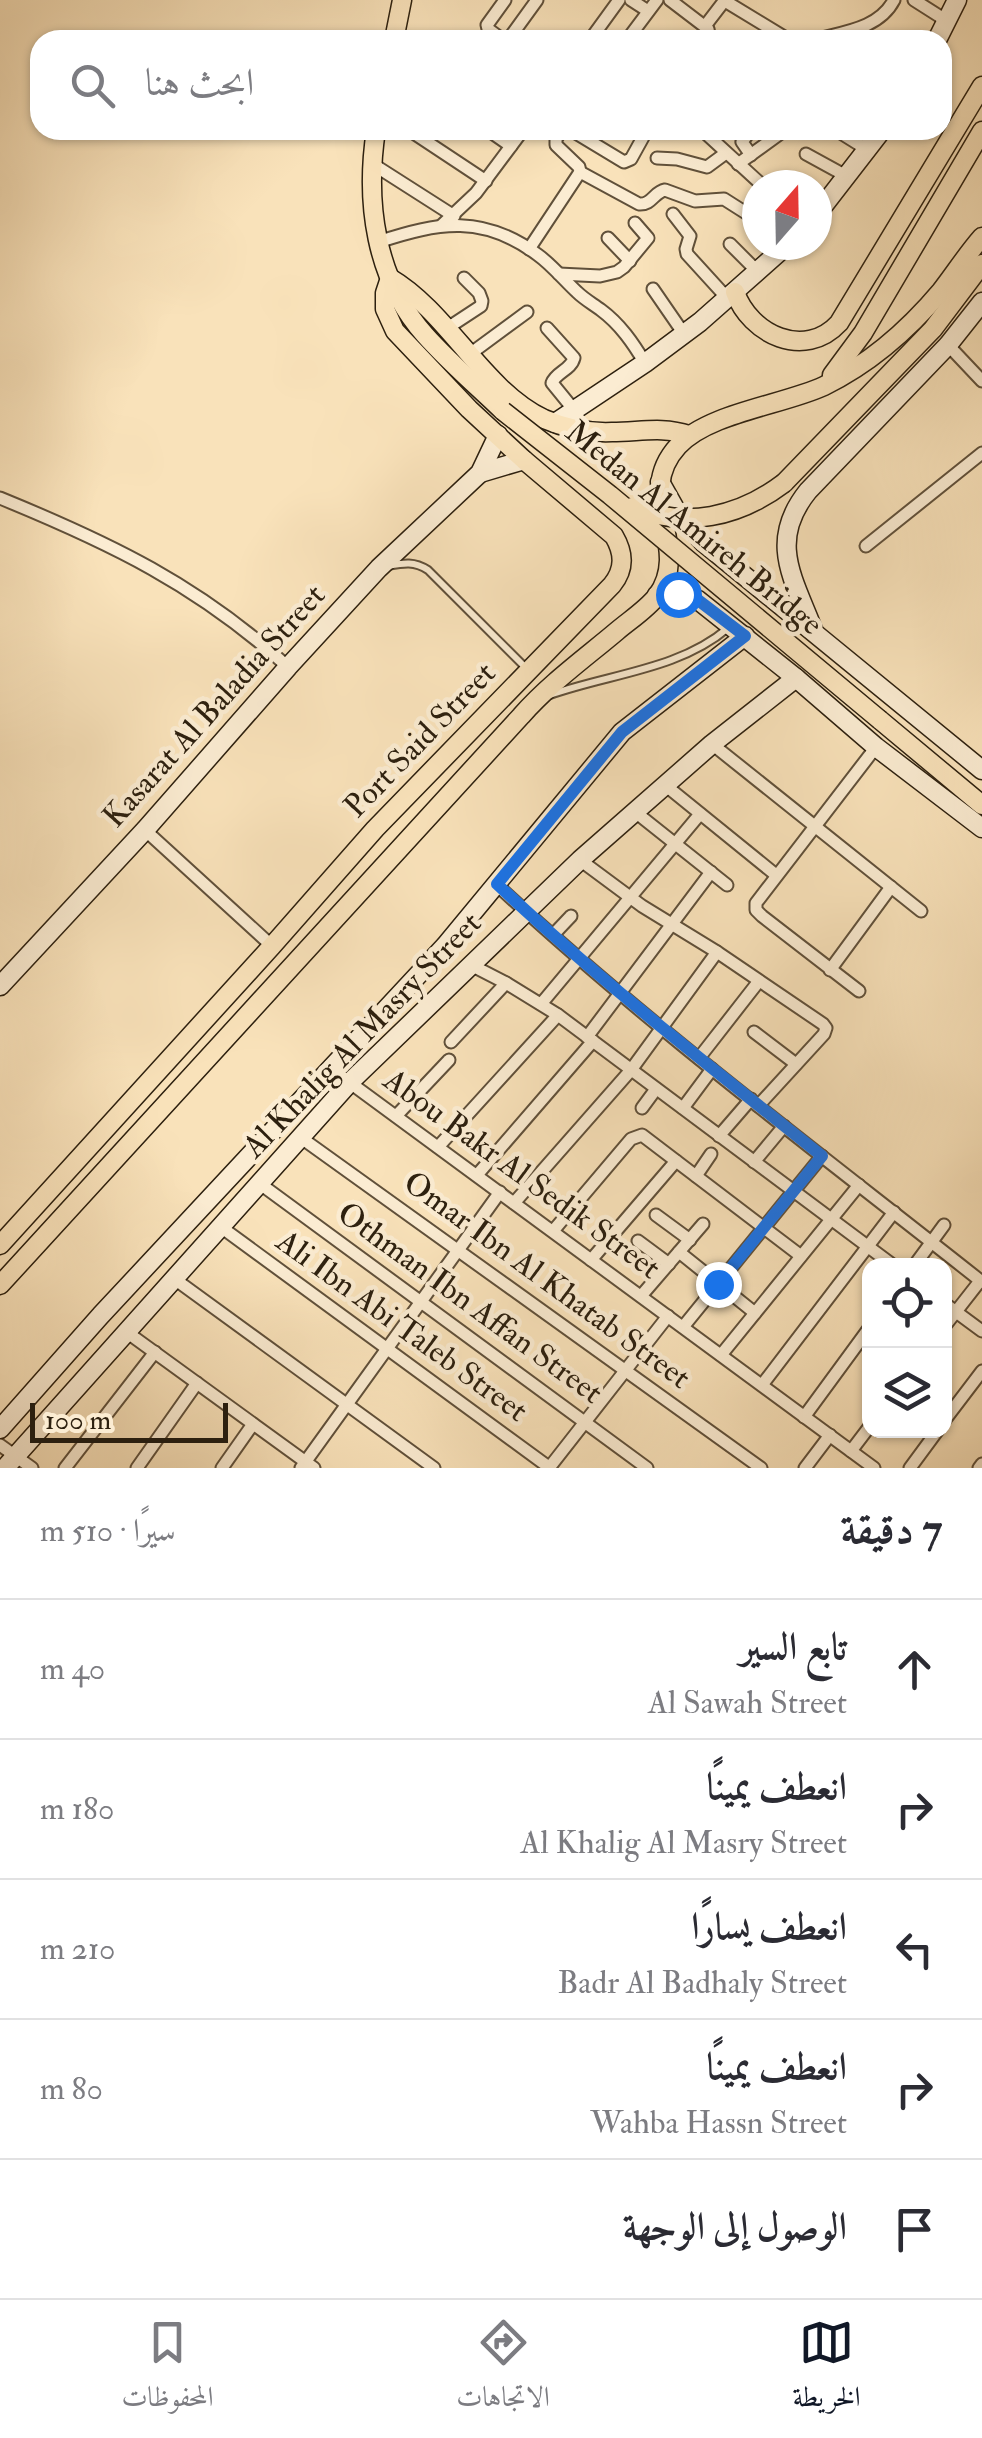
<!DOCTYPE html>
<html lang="ar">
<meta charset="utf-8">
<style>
body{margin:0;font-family:"IM FELL Double Pica",Amiri,serif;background:#f2f2f3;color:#2b2b33;direction:rtl}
.controls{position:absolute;right:30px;bottom:30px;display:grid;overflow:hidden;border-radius:20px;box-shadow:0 2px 8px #0004}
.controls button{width:90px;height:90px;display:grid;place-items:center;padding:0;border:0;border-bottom:2px solid #e1e1e2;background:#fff;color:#2b2b33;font:50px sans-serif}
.compass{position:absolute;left:742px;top:170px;width:90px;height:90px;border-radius:50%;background:#fff;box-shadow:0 2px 8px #0004;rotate:20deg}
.scale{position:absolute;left:30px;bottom:25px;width:198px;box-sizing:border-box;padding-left:10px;border:5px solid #2d200f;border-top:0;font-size:28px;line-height:35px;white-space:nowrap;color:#2d200f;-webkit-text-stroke:8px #fbecd2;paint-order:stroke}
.stop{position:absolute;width:30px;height:30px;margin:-22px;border:8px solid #1a73e8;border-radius:50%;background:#fff}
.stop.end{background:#1a73e8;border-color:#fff;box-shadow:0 2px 10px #0008}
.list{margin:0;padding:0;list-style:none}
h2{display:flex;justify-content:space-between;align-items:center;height:130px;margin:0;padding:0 40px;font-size:42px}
h2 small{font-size:32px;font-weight:400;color:#7c7c81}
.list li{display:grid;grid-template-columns:65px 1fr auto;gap:30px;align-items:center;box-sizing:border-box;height:140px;padding:0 40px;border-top:2px solid #e1e1e2}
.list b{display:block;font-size:38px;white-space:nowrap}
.list p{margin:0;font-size:32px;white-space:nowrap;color:#7c7c81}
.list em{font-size:32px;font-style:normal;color:#7c7c81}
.icon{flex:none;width:55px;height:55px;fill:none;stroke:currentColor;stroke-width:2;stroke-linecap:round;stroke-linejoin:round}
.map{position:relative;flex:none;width:982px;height:1468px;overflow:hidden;direction:ltr}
.search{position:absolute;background:#fff;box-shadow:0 2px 8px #0004;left:30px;right:30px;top:30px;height:110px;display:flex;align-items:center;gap:25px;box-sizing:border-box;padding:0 35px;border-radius:30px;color:#7c7c81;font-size:38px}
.sheet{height:830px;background:#fff}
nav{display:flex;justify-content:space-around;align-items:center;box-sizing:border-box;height:140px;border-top:2px solid #e1e1e2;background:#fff;font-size:28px;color:#7c7c81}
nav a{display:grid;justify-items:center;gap:5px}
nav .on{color:#111827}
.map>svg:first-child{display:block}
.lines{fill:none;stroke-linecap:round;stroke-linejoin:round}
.lane-casing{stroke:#60503a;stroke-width:10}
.street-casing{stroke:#60503a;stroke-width:15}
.secondary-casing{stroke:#2d200f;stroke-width:21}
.primary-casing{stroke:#2d200f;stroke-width:21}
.lane{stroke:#fbecd2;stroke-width:6}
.street{stroke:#fbecd2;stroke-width:11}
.secondary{stroke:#fbecd2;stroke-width:18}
.primary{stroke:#f9e2ba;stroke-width:18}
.primary-bridge-casing{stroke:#2d200f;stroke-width:21;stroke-linecap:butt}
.primary-bridge{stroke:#f9e2ba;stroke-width:18}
.route{stroke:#1a73e8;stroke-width:12}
.labels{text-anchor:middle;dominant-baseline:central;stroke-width:9;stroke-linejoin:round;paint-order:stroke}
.street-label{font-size:32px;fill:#2d200f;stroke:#fbecd2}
</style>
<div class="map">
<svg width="982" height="1468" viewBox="0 0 982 1468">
<rect width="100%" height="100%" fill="#f9e2ba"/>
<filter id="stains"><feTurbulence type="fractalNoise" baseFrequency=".002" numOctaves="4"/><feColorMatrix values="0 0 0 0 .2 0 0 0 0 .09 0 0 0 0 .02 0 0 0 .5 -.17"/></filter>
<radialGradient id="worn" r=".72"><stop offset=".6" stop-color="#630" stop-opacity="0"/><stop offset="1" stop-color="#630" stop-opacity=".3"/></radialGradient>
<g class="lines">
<g class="lane-casing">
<g id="lane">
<path d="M388 566C404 563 414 561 428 570L527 669"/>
<path d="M550 695C608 674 679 670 728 628"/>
</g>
</g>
<g class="street-casing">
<g id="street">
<path d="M631 0 648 11"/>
<path d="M670 0 708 29 709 34 706 40"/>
<path d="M914 0 947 21"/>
<path d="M725 1 789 40"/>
<path d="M705 26 725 0"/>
<path d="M503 40 488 29 487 25 505 0"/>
<path d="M508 40 537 0"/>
<path d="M590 40 619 0"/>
<path d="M627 40 657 0"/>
<path d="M814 40C843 32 879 29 894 0"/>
<path d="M409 130 486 181"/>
<path d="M488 130 511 146"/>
<path d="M571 130 624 162 631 159 647 130"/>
<path d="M702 130 762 185"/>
<path d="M836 130 868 150"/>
<path d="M806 154 848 177"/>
<path d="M751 155 742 142 751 130"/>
<path d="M657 158 677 159 707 167 726 153"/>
<path d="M371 163 454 216"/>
<path d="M738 164 785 130"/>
<path d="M580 172 639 204C652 205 654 192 665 190L695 201 724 199 757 220"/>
<path d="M673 214 690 236 686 249 687 254 728 299"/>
<path d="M442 225 476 193 523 130"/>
<path d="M608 238 630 261"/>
<path d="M378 242C439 222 483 214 538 255 552 265 564 280 577 292 584 299 593 304 601 310 620 324 633 343 645 363"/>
<path d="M730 244 758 272"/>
<path d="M529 249 580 172 579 167 556 145V139L562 130"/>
<path d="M559 274 600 276 617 272 624 267 648 238 635 223"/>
<path d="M653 289 684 334"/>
<path d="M547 328 574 358C571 370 556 372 552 383L574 410"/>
<path d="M446 329 481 306 482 301 479 293 464 278"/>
<path d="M948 345 982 381"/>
<path d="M470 354 527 312"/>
<path d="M0 498C110 543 198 585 288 667"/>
<path d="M866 546 982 453"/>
<path d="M712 744 921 911"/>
<path d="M665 785 776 875"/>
<path d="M634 811 727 885"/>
<path d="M145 830 272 946"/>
<path d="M580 860 642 906 717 952 823 1024 826 1028 824 1034 758 1106"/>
<path d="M497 885C650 1027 818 1152 982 1282"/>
<path d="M553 935 571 916"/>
<path d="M471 965 506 983 558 1015 894 1266"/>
<path d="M830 970 891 887"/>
<path d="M859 991 762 916 756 910V903L876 747"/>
<path d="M541 1004 700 814"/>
<path d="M754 1032 796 1064"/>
<path d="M587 1037 711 872"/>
<path d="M451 1042 506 983"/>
<path d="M699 1058 759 981"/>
<path d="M330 1068 874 1468"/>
<path d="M642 1108 656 1089"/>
<path d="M683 1108 712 1069"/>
<path d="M396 1116 449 1060"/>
<path d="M719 1136 751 1099"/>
<path d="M300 1137 761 1468"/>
<path d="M438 1147 558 1015"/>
<path d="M754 1162 784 1126"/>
<path d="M477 1175 593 1041"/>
<path d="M696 1176 711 1154"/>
<path d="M259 1183 647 1468"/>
<path d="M514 1203 631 1070 717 952"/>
<path d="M656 1215 690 1240"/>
<path d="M221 1227 550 1468"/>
<path d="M553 1231 631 1139 642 1135 801 1256"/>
<path d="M638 1241 669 1264"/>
<path d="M679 1252 755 1313"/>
<path d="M591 1260 676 1161"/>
<path d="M914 1266 944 1225"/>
<path d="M176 1280 434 1468"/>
<path d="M641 1296 703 1224"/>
<path d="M944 1303 982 1331"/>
<path d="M683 1327 822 1156"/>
<path d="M944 1327 980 1281"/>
<path d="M128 1333 314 1468"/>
<path d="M721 1355 859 1185"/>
<path d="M762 1385 894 1212"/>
<path d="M804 1417 870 1327"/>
<path d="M944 1421 982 1371"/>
<path d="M0 1445 32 1468"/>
<path d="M851 1451 870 1426"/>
<path d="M65 1468 155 1352"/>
<path d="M137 1468 197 1383"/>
<path d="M222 1468 253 1424"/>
<path d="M301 1468 500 1192"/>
<path d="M549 1468 668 1316"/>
<path d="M805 1468 830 1435"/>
<path d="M910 1468 938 1430"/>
<path d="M979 1468 982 1464"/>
</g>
</g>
<g class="secondary-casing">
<g id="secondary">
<path d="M937 40 957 0"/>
<path d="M817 214 882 130"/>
<path d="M555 423 645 363 700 322 787 245"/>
<path d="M480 473 524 460"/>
<path d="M660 482 678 514 703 542 982 770"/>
<path d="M657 595 678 593 698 600 796 678 876 747 982 828"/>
<path d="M814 632C794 579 767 542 808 491L948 345 982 302"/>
<path d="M0 986 145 830 288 667 379 568 480 473 498 435"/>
<path d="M0 1429 101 1315 445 946 622 732 745 636"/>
<path d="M5 1468 350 1082 580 860 712 744 796 678"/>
</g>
</g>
<g class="primary-casing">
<g id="primary">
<path d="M394 40 402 0"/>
<path d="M376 130C365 202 375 279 425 335 449 362 477 386 503 411"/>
<path d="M390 278C448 312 483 390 544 419 565 428 589 433 612 432 640 432 662 426 689 435"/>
<path d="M735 292C750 335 805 360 839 323L982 86"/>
<path d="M832 375 863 333 982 131"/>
<path d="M784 483 933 329 982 264"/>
<path d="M880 720 982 805"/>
<path d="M0 1245 272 946 375 829 612 585C625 569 624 553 614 536L524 460 469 409 395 331 385 309V293L390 278"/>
<path d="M0 1285C174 1096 348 907 521 716 549 684 585 658 617 631 630 620 647 609 657 596 693 547 632 496 678 446 708 413 783 405 824 386 869 364 909 329 941 291 955 273 967 254 982 237"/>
</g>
</g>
<use href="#lane" class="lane"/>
<use href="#street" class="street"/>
<use href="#secondary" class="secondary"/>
<use href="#primary" class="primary"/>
<g class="primary-bridge-casing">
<g id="primary-bridge">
<path d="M503 411 610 495 880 720"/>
<path d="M632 507C686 529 739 517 784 483"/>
</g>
</g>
<use href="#primary-bridge" class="primary-bridge"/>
</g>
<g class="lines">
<path class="route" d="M678 594 698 600 745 636 622 732 497 884C600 981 712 1068 822 1156L718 1284"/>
</g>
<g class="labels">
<g class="street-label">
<text transform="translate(694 528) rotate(39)">Medan Al Amireh Bridge</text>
<text transform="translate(214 706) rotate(-48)">Kasarat Al Baladia Street</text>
<text transform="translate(420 740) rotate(-46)">Port Said Street</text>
<text transform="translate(362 1035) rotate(-46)">Al Khalig Al Masry Street</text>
<text transform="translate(522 1174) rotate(36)">Abou Bakr Al Sedik Street</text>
<text transform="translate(547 1280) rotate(36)">Omar Ibn Al Khatab Street</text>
<text transform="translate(470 1303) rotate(36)">Othman Ibn Affan Street</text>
<text transform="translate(402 1326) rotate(36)">Ali Ibn Abi Taleb Street</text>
</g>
</g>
<rect width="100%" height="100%" filter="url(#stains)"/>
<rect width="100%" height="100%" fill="url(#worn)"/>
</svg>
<div class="controls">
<button><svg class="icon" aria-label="locate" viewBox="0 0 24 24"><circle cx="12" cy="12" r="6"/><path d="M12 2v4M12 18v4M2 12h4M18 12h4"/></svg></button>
<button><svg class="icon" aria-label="layers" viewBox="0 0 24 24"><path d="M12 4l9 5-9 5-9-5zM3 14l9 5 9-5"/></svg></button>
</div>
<svg class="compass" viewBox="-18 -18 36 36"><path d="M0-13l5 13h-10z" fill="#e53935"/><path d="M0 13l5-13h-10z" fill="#7c7c81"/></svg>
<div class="scale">100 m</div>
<div class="stop" style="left:678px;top:594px"></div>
<div class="stop end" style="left:718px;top:1284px"></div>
<div class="search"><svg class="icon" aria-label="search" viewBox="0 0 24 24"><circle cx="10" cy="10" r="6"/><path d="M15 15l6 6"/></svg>ابحث هنا</div>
</div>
<section class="sheet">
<h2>7 دقيقة<small>سيرًا · 510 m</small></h2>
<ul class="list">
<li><svg class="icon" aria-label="ahead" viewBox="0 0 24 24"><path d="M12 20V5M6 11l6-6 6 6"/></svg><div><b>تابع السير</b><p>Al Sawah Street</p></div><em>40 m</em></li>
<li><svg class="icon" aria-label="right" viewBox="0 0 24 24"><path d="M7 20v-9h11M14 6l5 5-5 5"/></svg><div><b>انعطف يمينًا</b><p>Al Khalig Al Masry Street</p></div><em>180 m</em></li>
<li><svg class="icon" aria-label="left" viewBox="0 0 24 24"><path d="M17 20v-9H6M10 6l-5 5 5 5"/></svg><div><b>انعطف يسارًا</b><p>Badr Al Badhaly Street</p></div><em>210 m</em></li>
<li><svg class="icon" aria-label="right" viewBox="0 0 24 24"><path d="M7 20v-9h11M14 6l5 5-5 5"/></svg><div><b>انعطف يمينًا</b><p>Wahba Hassn Street</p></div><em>80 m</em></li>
<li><svg class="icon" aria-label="arrive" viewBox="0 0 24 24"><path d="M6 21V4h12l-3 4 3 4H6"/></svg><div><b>الوصول إلى الوجهة</b></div></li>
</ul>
</section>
<nav>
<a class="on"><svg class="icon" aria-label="map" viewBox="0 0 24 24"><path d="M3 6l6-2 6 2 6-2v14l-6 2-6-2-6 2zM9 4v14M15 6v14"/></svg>الخريطة</a>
<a><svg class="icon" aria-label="directions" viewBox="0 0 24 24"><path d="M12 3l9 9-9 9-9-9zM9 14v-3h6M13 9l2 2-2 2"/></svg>الاتجاهات</a>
<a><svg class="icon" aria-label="saved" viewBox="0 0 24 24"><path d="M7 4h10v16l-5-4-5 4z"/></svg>المحفوظات</a>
</nav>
